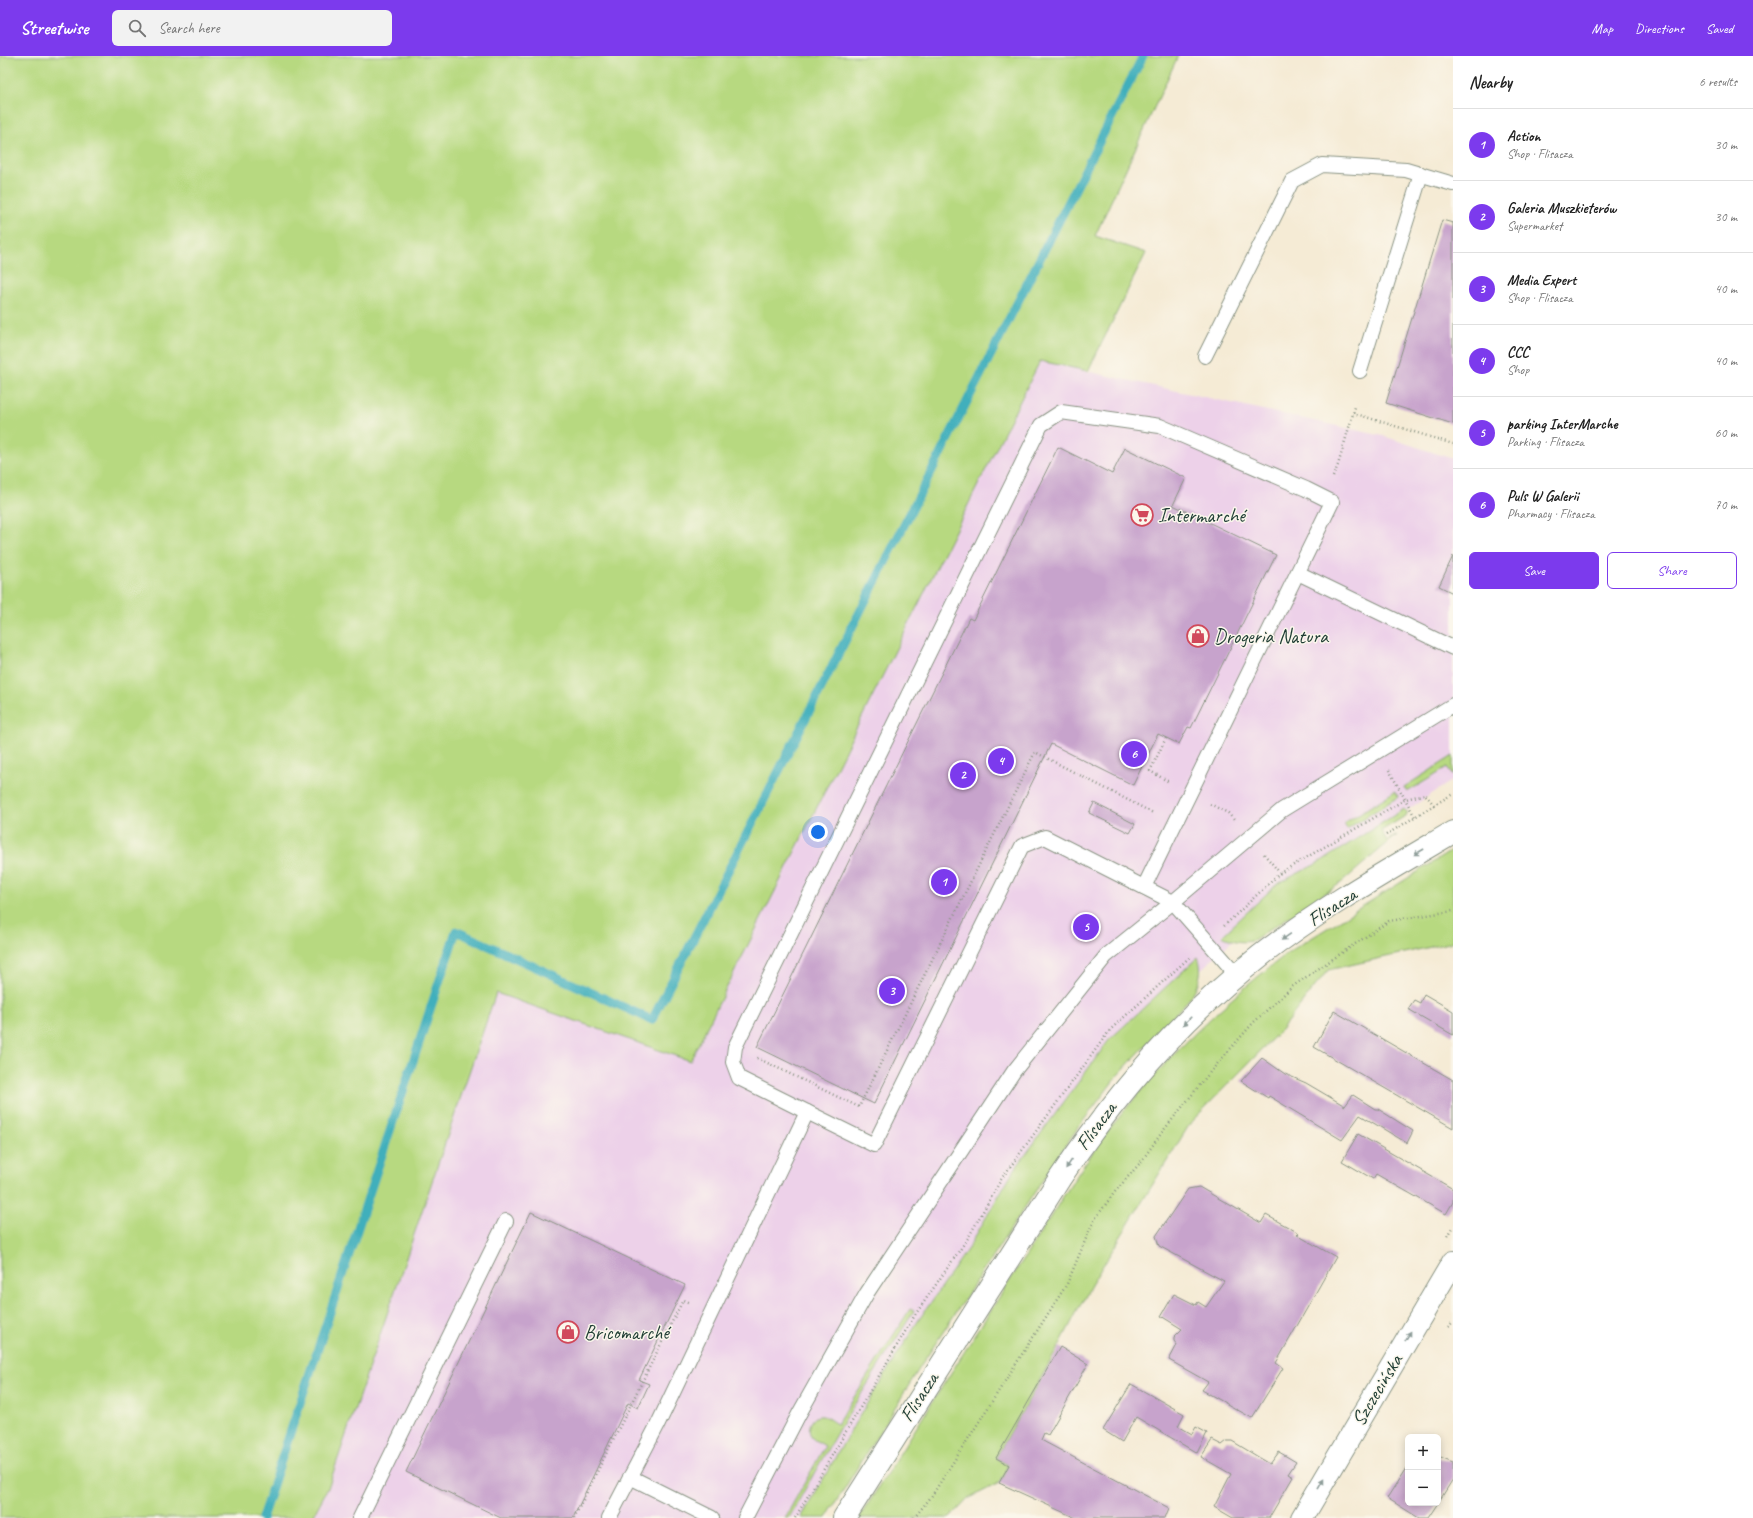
<!DOCTYPE html>
<meta charset="utf-8">
<style>
body{margin:0;font-family:Caveat,sans-serif;background:#f2f2f2;color:#222}
.controls{position:absolute;right:12px;bottom:12px;display:grid;overflow:hidden;border-radius:6px;box-shadow:0 2px 10px #0003}
.controls button{width:36px;height:36px;display:grid;place-items:center;padding:0;border:0;border-bottom:1px solid #e0e0e0;background:#fff;color:#222;font:20px sans-serif}
.you{position:absolute;left:818px;top:776px;width:14px;height:14px;margin:-10px;border:3px solid #fff;border-radius:50%;background:#1a73e8;box-shadow:0 0 0 6px #1a73e833}
.badge{display:grid;place-items:center;width:26px;height:26px;border-radius:50%;background:#7c3aed;color:#fff;font-size:13px;font-weight:700}
.pin{position:absolute;translate:-50% -50%;border:2px solid #fff;box-shadow:0 1px 4px #0006}
.list{margin:0;padding:0;list-style:none}
h2{display:flex;justify-content:space-between;align-items:center;height:52px;margin:0;padding:0 16px;font-size:17px}
h2 small{font-size:13px;font-weight:400;color:#767676}
.list li{display:grid;grid-template-columns:26px 1fr auto;gap:12px;align-items:center;box-sizing:border-box;height:72px;padding:0 16px;border-top:1px solid #e0e0e0}
.list b{display:block;font-size:15px;white-space:nowrap}
.list p{margin:0;font-size:13px;white-space:nowrap;color:#767676}
.list em{font-size:13px;font-style:normal;color:#767676}
.actions{display:flex;gap:8px;padding:12px 16px}
.actions a{flex:1;padding:9px 0;border:1px solid #7c3aed;border-radius:6px;text-align:center;font-size:14px;color:#7c3aed}
.actions .main{background:#7c3aed;color:#fff}
.icon{flex:none;width:22px;height:22px;fill:none;stroke:currentColor;stroke-width:2;stroke-linecap:round;stroke-linejoin:round}
.map{position:relative;flex:none;width:1453px;height:1462px;overflow:hidden}
header{display:flex;align-items:center;gap:24px;box-sizing:border-box;height:56px;padding:0 20px;background:#7c3aed;color:#fff}
header strong{font-size:19px}
nav{display:flex;gap:22px;margin-inline-start:auto;font-size:14px}
.search{width:280px;height:36px;background:#f2f2f2;display:flex;align-items:center;gap:10px;box-sizing:border-box;padding:0 14px;border-radius:6px;color:#767676;font-size:15px}
main{display:flex}
aside{flex:1;background:#fff}
.map>svg:first-child{display:block}
.built{fill:#edd1e9}
.green{fill:#b7d980;stroke:#6b8b5a}
.lines{fill:none;stroke-linecap:round;stroke-linejoin:round}
.stream{stroke:#40afbc;stroke-width:9}
.building{fill:#c7a3cc}
.service-casing{stroke:#8a9484;stroke-width:16}
.tertiary-casing{stroke:#8a9484;stroke-width:24}
.path{stroke:#8a9484;stroke-width:2.5;stroke-dasharray:1 3;stroke-linecap:butt}
.service{stroke:#fff;stroke-width:14}
.tertiary{stroke:#fff;stroke-width:22}
.oneway{fill:#8f9e9a}
.labels{text-anchor:middle;dominant-baseline:central;stroke-width:3;stroke-linejoin:round;paint-order:stroke}
.poi-label{font-size:20px;fill:#1f3d34;stroke:#fbf7ec;text-anchor:start}
.street-label{font-size:20px;fill:#1f3d34;stroke:#fbf7ec}
</style>
<header>
<strong>Streetwise</strong>
<div class="search"><svg class="icon" aria-label="search" viewBox="0 0 24 24"><circle cx="10" cy="10" r="6"/><path d="M15 15l6 6"/></svg>Search here</div>
<nav><a>Map</a><a>Directions</a><a>Saved</a></nav>
</header>
<main>
<div class="map">
<svg width="1453" height="1462" viewBox="0 0 1453 1462">
<rect width="100%" height="100%" fill="#fbf7ec"/>
<filter id="ink" filterUnits="userSpaceOnUse"><feTurbulence type="fractalNoise" baseFrequency=".025" numOctaves="2"/><feDisplacementMap in="SourceGraphic" scale="8" xChannelSelector="R" yChannelSelector="G"/><feConvolveMatrix kernelMatrix="1 2 1 2 8 2 1 2 1" color-interpolation-filters="sRGB"/></filter>
<filter id="wash" filterUnits="userSpaceOnUse"><feTurbulence type="fractalNoise" baseFrequency=".012" numOctaves="4" result="noise"/><feDisplacementMap in="SourceGraphic" scale="16" xChannelSelector="R" yChannelSelector="G"/><feGaussianBlur stdDeviation="0.9" result="paint"/><feColorMatrix in="noise" values="0 0 0 0 0 0 0 0 0 0 0 0 0 0 0 0 0 1.4 0 .05"/><feComposite in="paint" operator="in"/></filter>
<g filter="url(#wash)">
<rect width="100%" height="100%" fill="#f5ebd5"/>
<path class="built" d="M1040 305 1383 380 1453 403V724L1294 828 1120 988 812 1462H312L328 1432 496 936 690 1005Z"/>
<g class="green">
<path d="M0 0H1178L1095 180 1146 197 1088 315 1040 305 690 1005 496 937 328 1432 312 1462H0Z"/>
<path d="M1453 700V720L1447 712 1407 736 1404 731Z"/>
<path d="M1395 735 1398 741 1347 773 1344 767Z"/>
<path d="M1404 753 1407 756V759L1381 775 1387 785 1397 779 1341 827 1252 885C1240 887 1233 885 1222 880L1277 828 1320 806Z"/>
<path d="M1453 794V886L1328 914 1280 975 1191 1066 1091 1229 1059 1290 996 1402 1008 1409 999 1427 968 1443 950 1462H859C911 1380 962 1299 1014 1218 1046 1169 1076 1117 1112 1070 1164 1004 1224 945 1292 894Z"/>
<path d="M1198 901C1204 915 1198 930 1190 942L1117 1020 1069 1084 924 1305 826 1462H801L852 1372 918 1265 969 1191 1010 1120 1109 984Z"/>
<path d="M910 1253 914 1255 840 1371 789 1462H785L825 1390C821 1387 815 1385 812 1382 806 1375 811 1360 820 1360 826 1359 832 1366 837 1368Z"/>
</g>
<g class="lines">
<path class="stream" d="M262 1462 456 875 652 964 1143 0"/>
</g>
<g id="blocks">
<g class="building">
<path d="M1442 164 1453 167V368L1386 347Z"/>
<path d="M1058 391 1112 418 1125 392 1186 422 1173 449 1276 499 1191 672 1188 671 1179 688 1158 678 1133 729 1051 688 874 1048 757 991 969 562 973 564Z"/>
<path d="M1453 500V537L1439 530Z"/>
<path d="M1094 747 1135 768 1130 777 1089 757Z"/>
<path d="M1424 938 1453 955V979L1408 953 1414 944 1420 947Z"/>
<path d="M1334 955 1453 1024V1072L1314 991Z"/>
<path d="M1262 1002 1285 1018 1306 1027 1345 1050 1353 1039 1375 1053H1378L1413 1075 1407 1087 1360 1059 1342 1084 1269 1040 1268 1042 1241 1025Z"/>
<path d="M1358 1078 1453 1133V1146L1446 1158 1376 1118 1373 1123 1342 1105Z"/>
<path d="M1199 1131 1261 1167 1266 1159 1299 1177 1297 1179 1336 1201 1276 1307 1283 1312 1252 1362 1202 1334 1208 1326 1169 1304 1177 1289 1174 1285V1281L1182 1273 1161 1260 1174 1238 1196 1249 1198 1246 1206 1251 1224 1225 1159 1190 1156 1180 1188 1133Z"/>
<path d="M531 1156 685 1229 639 1324 649 1328 638 1352 628 1347 573 1462H501L406 1416Z"/>
<path d="M1060 1291 1088 1308 1048 1379 1044 1377 1041 1384 1169 1452 1165 1462H1076L999 1427 1009 1409 996 1402Z"/>
<path d="M1131 1328 1184 1358 1178 1370 1192 1378 1196 1371 1207 1377 1197 1397 1136 1361 1122 1386 1103 1374Z"/>
<path d="M1212 1384 1222 1389 1227 1385H1232L1270 1408 1279 1396 1296 1406 1288 1418 1293 1421 1269 1462H1233L1214 1451 1231 1418 1201 1401Z"/>
<path d="M1438 1400 1453 1406V1423L1438 1447Z"/>
<path d="M1408 1409V1447H1438L1428 1462H1419L1387 1442Z"/>
</g>
</g>
</g>
<g filter="url(#ink)">
<use href="#blocks" fill-opacity="0" stroke="#8a9484" stroke-width="1"/>
<g class="lines">
<g class="service-casing">
<g id="service">
<path d="M1205 300 1292 125 1322 109 1406 114 1453 128"/>
<path d="M1360 315 1421 118"/>
<path d="M1298 517 1453 592"/>
<path d="M807 1056 739 1022 733 1006 735 991 1041 369 1061 356 1160 370 1306 433 1332 446 1144 831"/>
<path d="M630 1421 712 1462"/>
<path d="M360 1462 506 1165"/>
<path d="M609 1462 658 1368 807 1056 874 1089 1022 790 1045 781 1173 846 1282 754 1453 649"/>
<path d="M745 1462 799 1358 867 1237 1014 1015 1106 900 1173 846 1237 919"/>
</g>
</g>
<g class="tertiary-casing">
<g id="tertiary">
<path d="M844 1462 1060 1122C1116 1038 1180 963 1260 900 1320 853 1387 815 1453 776"/>
<path d="M1302 1462 1453 1206"/>
</g>
</g>
<g class="path">
<path d="M1353 357 1453 388"/>
<path d="M1333 421 1338 409 1355 351"/>
<path d="M1166 682 1150 715 1169 726"/>
<path d="M1389 714 1415 761"/>
<path d="M1210 748 1228 757 1234 764"/>
<path d="M1386 779 1434 749"/>
<path d="M1264 798 1280 817 1406 743 1425 738 1434 749 1453 738"/>
<path d="M1224 870 1280 817"/>
<path d="M757 1002 859 1051 1035 696 1153 757V756"/>
<path d="M1447 1180 1453 1170"/>
<path d="M1448 1271 1453 1266"/>
<path d="M574 1462 683 1244 690 1247"/>
<path d="M795 1462 915 1259 968 1182 1002 1122 1110 974 1191 900"/>
<path d="M914 1462 931 1441 1067 1228 1090 1173 1095 1163 1114 1137 1140 1107 1163 1075 1211 1015 1253 967 1293 930 1389 865 1453 855"/>
</g>
<use href="#service" class="service"/>
<use href="#tertiary" class="tertiary"/>
</g>
<defs><path id="oneway-solid" d="M-6-.8H1V-3.2L6.5 0L1 3.2V.8H-6Z"/></defs>
<g class="oneway">
<use href="#oneway-solid" transform="translate(1419 796) rotate(150)"/>
<use href="#oneway-solid" transform="translate(1286 881) rotate(145)"/>
<use href="#oneway-solid" transform="translate(1187 965) rotate(135)"/>
<use href="#oneway-solid" transform="translate(1069 1108) rotate(124)"/>
<use href="#oneway-solid" transform="translate(1408 1280) rotate(-59)"/>
<use href="#oneway-solid" transform="translate(1321 1428) rotate(-60)"/>
</g>
</g>
<defs>
<g id="supermarket-ring" transform="scale(1.15)"><circle r="9.5" fill="#fbf7ec" stroke="#d1495b" stroke-width="1.5"/><path d="M-6-5.5h2.5l.6 2H6L4.5 2H-2.5L-4.4-4H-6ZM-1.5 3.2a1.3 1.3 0 1 0 .1 0ZM3 3.2a1.3 1.3 0 1 0 .1 0Z" fill="#d1495b"/></g>
<g id="shop-ring" transform="scale(1.15)"><circle r="9.5" fill="#fbf7ec" stroke="#d1495b" stroke-width="1.5"/><path d="M-5-2.5h2.3a2.7 3.5 0 0 1 5.4 0H5L5.5 6h-11ZM-1.5-2.5h3a1.5 2.3 0 0 0-3 0Z" fill="#d1495b"/></g>
</defs>
<g fill-rule="evenodd">
<use href="#supermarket-ring" x="1142" y="459"/>
<use href="#shop-ring" x="1198" y="580"/>
<use href="#shop-ring" x="568" y="1276"/>
</g>
<g class="labels">
<g class="poi-label">
<text x="1158" y="459">Intermarché</text>
<text x="1214" y="580">Drogeria Natura</text>
<text x="584" y="1276">Bricomarché</text>
</g>
<g class="street-label">
<text transform="translate(1332 851) rotate(-33)">Flisacza</text>
<text transform="translate(1096 1070) rotate(-54)">Flisacza</text>
<text transform="translate(1377 1334) rotate(-59)">Szczecińska</text>
<text transform="translate(919 1341) rotate(-57)">Flisacza</text>
</g>
</g>
</svg>
<div class="controls">
<button>+</button>
<button>−</button>
</div>
<div class="you"></div>
<div class="pin badge" style="left:944px;top:826px">1</div>
<div class="pin badge" style="left:963px;top:719px">2</div>
<div class="pin badge" style="left:892px;top:935px">3</div>
<div class="pin badge" style="left:1001px;top:705px">4</div>
<div class="pin badge" style="left:1086px;top:871px">5</div>
<div class="pin badge" style="left:1134px;top:698px">6</div>
</div>
<aside>
<h2>Nearby<small>6 results</small></h2>
<ul class="list">
<li><span class="badge">1</span><div><b>Action</b><p>Shop · Flisacza</p></div><em>30 m</em></li>
<li><span class="badge">2</span><div><b>Galeria Muszkieterów</b><p>Supermarket</p></div><em>30 m</em></li>
<li><span class="badge">3</span><div><b>Media Expert</b><p>Shop · Flisacza</p></div><em>40 m</em></li>
<li><span class="badge">4</span><div><b>CCC</b><p>Shop</p></div><em>40 m</em></li>
<li><span class="badge">5</span><div><b>parking InterMarche</b><p>Parking · Flisacza</p></div><em>60 m</em></li>
<li><span class="badge">6</span><div><b>Puls W Galerii</b><p>Pharmacy · Flisacza</p></div><em>70 m</em></li>
</ul>
<div class="actions"><a class="main">Save</a><a>Share</a></div>
</aside>
</main>
